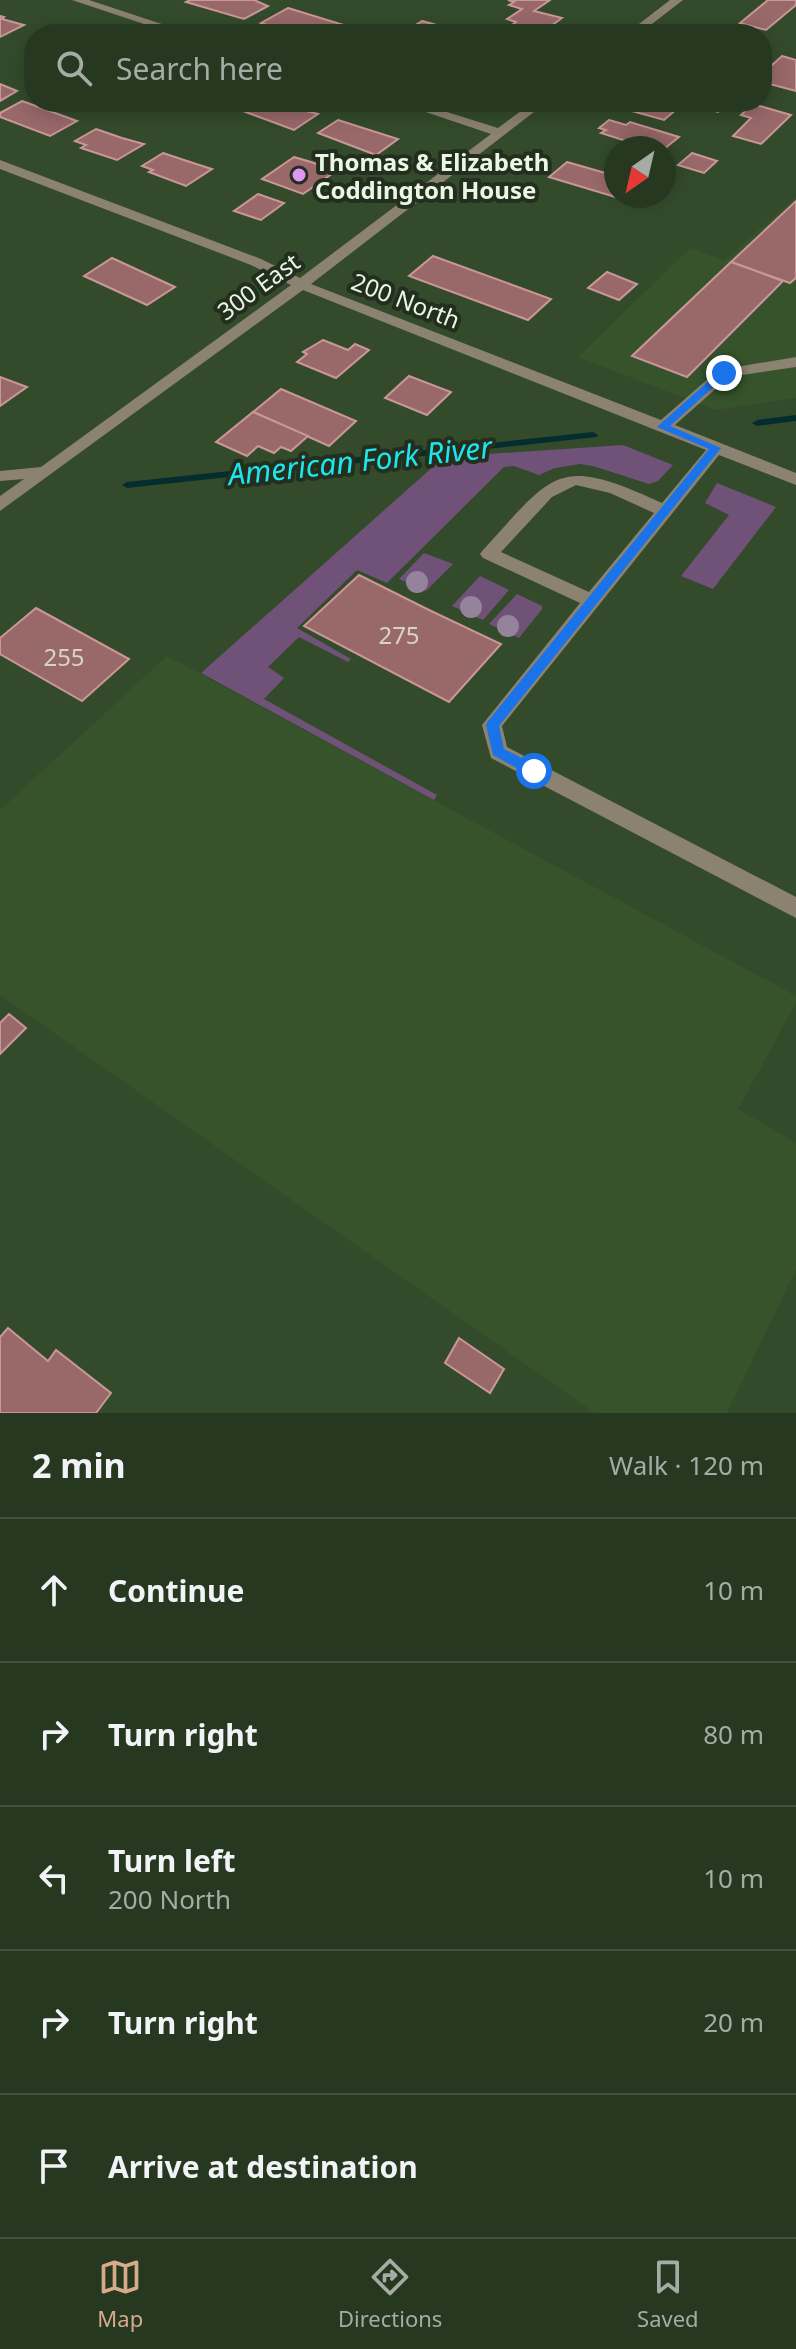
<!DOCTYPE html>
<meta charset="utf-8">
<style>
body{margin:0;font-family:"Noto Sans",sans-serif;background:#2e3f29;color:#f1f3f6}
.compass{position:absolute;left:604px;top:136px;width:72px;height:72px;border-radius:50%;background:#263820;box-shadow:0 4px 20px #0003;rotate:214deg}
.stop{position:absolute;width:24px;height:24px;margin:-18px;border:6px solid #1a73e8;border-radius:50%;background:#fff}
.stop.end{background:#1a73e8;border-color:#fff;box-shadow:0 2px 8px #0008}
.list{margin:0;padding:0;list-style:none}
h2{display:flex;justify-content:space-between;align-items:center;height:104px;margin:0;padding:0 32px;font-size:34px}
h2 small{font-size:26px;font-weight:400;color:#a4aca5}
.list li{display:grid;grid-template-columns:52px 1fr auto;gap:24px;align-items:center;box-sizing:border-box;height:144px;padding:0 32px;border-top:2px solid #42523e}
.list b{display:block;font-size:30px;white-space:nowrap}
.list p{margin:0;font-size:26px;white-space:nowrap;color:#a4aca5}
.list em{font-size:26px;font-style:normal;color:#a4aca5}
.icon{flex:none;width:44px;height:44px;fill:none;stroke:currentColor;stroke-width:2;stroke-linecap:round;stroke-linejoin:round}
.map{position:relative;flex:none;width:796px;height:1413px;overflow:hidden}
.search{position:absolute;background:#263820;box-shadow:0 4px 20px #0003;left:24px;right:24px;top:24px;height:88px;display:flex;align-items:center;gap:20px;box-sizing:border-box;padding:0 28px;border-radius:32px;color:#a4aca5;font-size:30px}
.sheet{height:824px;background:#263820}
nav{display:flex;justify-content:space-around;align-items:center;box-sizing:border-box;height:112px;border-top:2px solid #42523e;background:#263820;font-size:22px;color:#a4aca5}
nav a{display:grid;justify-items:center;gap:4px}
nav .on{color:#d6ab8b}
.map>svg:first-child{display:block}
.built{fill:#36532c}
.green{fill:#705279}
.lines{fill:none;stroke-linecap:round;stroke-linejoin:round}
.stream{fill:#032d2f;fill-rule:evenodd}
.building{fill:#99696a;stroke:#ca9798;stroke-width:2}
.minor{fill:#8c8271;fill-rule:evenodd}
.tree{fill:#95829b}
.route{fill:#1a73e8}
.poi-dot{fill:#de98f3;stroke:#232e1f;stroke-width:3}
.labels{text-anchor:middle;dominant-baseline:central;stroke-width:8;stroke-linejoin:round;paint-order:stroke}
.far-poi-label{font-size:24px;font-weight:bold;fill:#e9f8e4;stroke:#232e1f;text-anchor:start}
.far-street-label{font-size:24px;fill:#e9f8e4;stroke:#232e1f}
.number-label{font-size:24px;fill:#d5d4c6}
.water-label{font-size:30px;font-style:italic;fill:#1ce7ed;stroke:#232e1f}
</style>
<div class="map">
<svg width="796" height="1413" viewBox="0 0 796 1413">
<rect width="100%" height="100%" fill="#334b2b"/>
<g class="built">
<path d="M796 197V398L715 410 578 357 690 248 725 260Z"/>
<path d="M167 656 796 996V1003L738 1109 796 1143V1269L727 1413H595L0 995V810Z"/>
</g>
<g class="green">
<path d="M623 445 673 465 658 481 649 484 593 466 580 464 555 468 539 475 514 466 504 467 387 583 357 570 297 628 351 659 348 662 299 637 268 667 284 678 264 699 437 795 434 800 201 673 444 457Z"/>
<path d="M717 483 776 507 713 589 681 576 729 515 705 503Z"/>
<path d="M424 553 453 564 426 591 399 579Z"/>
<path d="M480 576 509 590 483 620 452 606Z"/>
<path d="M517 594 542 606V609L519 638 489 624Z"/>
</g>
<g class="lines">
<g class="stream">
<path d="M796 415V421L757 426 752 423 757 420Z"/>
<path d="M593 432 598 435 597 437 127 488 122 485 127 482Z"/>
</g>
</g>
<g class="building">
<path d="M190 0H254L268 6 244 19 186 2Z"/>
<path d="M508 0H550L534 11 562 18 540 34H499L516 22 507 19 522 9 509 5 514 2Z"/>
<path d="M768 0H796V5L766 30 740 23Z"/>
<path d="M288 8 347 26 334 34H295L261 23Z"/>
<path d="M0 16 4 17 2 19 24 25 0 37Z"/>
<path d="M422 21 451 29 444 34H421L408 30Z"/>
<path d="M782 56 796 60V91L762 82V74Z"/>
<path d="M0 84 17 91 0 101Z"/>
<path d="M22 101 77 121 50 136 0 117V113Z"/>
<path d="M246 102H271L318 114 294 130 235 108Z"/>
<path d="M642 102H685L664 120 632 111Z"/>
<path d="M693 102H729L718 112 690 104Z"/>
<path d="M753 104 791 115 761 144 733 136 751 118 741 115Z"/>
<path d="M338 120 398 139 376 155 318 133Z"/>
<path d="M609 120 626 125 630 122 679 137 664 149 648 148 601 133 606 130 599 128Z"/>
<path d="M96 129 122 138 144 144 117 160 81 148 86 145 75 141Z"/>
<path d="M163 153 190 162 212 169 186 186 149 172 153 170 142 166Z"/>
<path d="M692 153 717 161 704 173 678 165Z"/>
<path d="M294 157 311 162 336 171 303 194 262 179Z"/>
<path d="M567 162 616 176V196H644L635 203 549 177Z"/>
<path d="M258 194 284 203 261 220 234 211Z"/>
<path d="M796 201V278L790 283 731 262Z"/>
<path d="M433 256 551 299 528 320 409 276Z"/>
<path d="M112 258 175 287 147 305 84 276Z"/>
<path d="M731 262 783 281 687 377 632 356Z"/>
<path d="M607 272 637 284 619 300 588 288Z"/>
<path d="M323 340 348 350 355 344 369 350 336 378 297 362 307 354 303 352Z"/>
<path d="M409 376 451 392 427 415 385 398Z"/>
<path d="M0 377 27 387 0 406Z"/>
<path d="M281 389 356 421 329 446 253 412Z"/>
<path d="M253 412 308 436 291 451 281 447 274 453 258 446 247 456 216 442Z"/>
<path d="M359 575 429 610 501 644 449 702 304 626Z"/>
<path d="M36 608 129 659 82 701 0 654V638Z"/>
<path d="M9 1014 26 1028 0 1054V1023Z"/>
<path d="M8 1328 48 1361 56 1350 111 1393 96 1413H0V1337Z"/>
<path d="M459 1338 504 1369 490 1393 445 1363Z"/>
</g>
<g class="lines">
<g class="minor">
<path d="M72 0H89L192 34H174Z"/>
<path d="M670 0H683L639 34H626Z"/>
<path d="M396 102H415L498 128 533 102H547L311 284 661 420 718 370 796 357V367L729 377 675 425 796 473V485L719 455 502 726 507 747 796 897V918L491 758 482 725 580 603 483 558 480 554 483 550C555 471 558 455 662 503L706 450 303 290 0 511V496L24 479 0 481V471L41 467 291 285 251 265 0 169V160L261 259 300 278 491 134ZM576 485 610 493 654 513 589 592 501 552 552 497Z"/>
</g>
</g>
<g class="tree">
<circle cx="417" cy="582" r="11"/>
<circle cx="471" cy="607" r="11"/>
<circle cx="508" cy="626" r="11"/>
</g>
<path class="route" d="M720 371 729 373 670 426 721 448 499 726 504 749 539 767V775H529L493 755 486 725 488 721 709 449 657 427Z"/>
<circle class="poi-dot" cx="299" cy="175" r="8"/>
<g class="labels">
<g class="far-poi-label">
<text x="315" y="161">Thomas &amp; Elizabeth<tspan x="315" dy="28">Coddington House</tspan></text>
</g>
<g class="far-street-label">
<text transform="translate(258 286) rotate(-36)">300 East</text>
<text transform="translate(406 300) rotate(21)">200 North</text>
</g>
<g class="number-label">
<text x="399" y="634">275</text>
<text x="64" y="656">255</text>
</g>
<g class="water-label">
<text transform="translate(360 460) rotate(-6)">American Fork River</text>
</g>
</g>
</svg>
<svg class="compass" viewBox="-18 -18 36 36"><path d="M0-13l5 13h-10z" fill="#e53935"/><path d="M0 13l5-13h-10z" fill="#a4aca5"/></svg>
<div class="stop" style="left:534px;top:771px"></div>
<div class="stop end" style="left:724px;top:373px"></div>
<div class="search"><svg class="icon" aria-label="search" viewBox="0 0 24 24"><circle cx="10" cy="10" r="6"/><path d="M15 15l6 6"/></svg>Search here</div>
</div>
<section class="sheet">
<h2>2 min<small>Walk · 120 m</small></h2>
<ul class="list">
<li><svg class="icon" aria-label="ahead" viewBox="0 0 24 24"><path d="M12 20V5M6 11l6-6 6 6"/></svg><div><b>Continue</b></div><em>10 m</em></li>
<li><svg class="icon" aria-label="right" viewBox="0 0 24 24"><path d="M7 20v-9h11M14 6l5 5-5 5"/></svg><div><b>Turn right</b></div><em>80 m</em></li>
<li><svg class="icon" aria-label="left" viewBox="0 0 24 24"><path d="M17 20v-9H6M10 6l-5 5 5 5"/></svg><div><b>Turn left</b><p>200 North</p></div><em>10 m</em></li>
<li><svg class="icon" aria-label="right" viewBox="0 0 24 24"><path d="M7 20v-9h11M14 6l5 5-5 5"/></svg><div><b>Turn right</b></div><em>20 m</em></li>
<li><svg class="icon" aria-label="arrive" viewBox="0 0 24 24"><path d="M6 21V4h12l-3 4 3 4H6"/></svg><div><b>Arrive at destination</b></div></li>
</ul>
</section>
<nav>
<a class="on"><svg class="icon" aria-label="map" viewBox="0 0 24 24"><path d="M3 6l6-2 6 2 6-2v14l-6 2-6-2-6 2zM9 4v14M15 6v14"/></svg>Map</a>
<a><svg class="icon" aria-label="directions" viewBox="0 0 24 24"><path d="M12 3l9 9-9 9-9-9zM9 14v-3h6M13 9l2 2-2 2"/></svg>Directions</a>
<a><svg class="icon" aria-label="saved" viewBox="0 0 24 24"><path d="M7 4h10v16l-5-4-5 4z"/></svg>Saved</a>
</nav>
